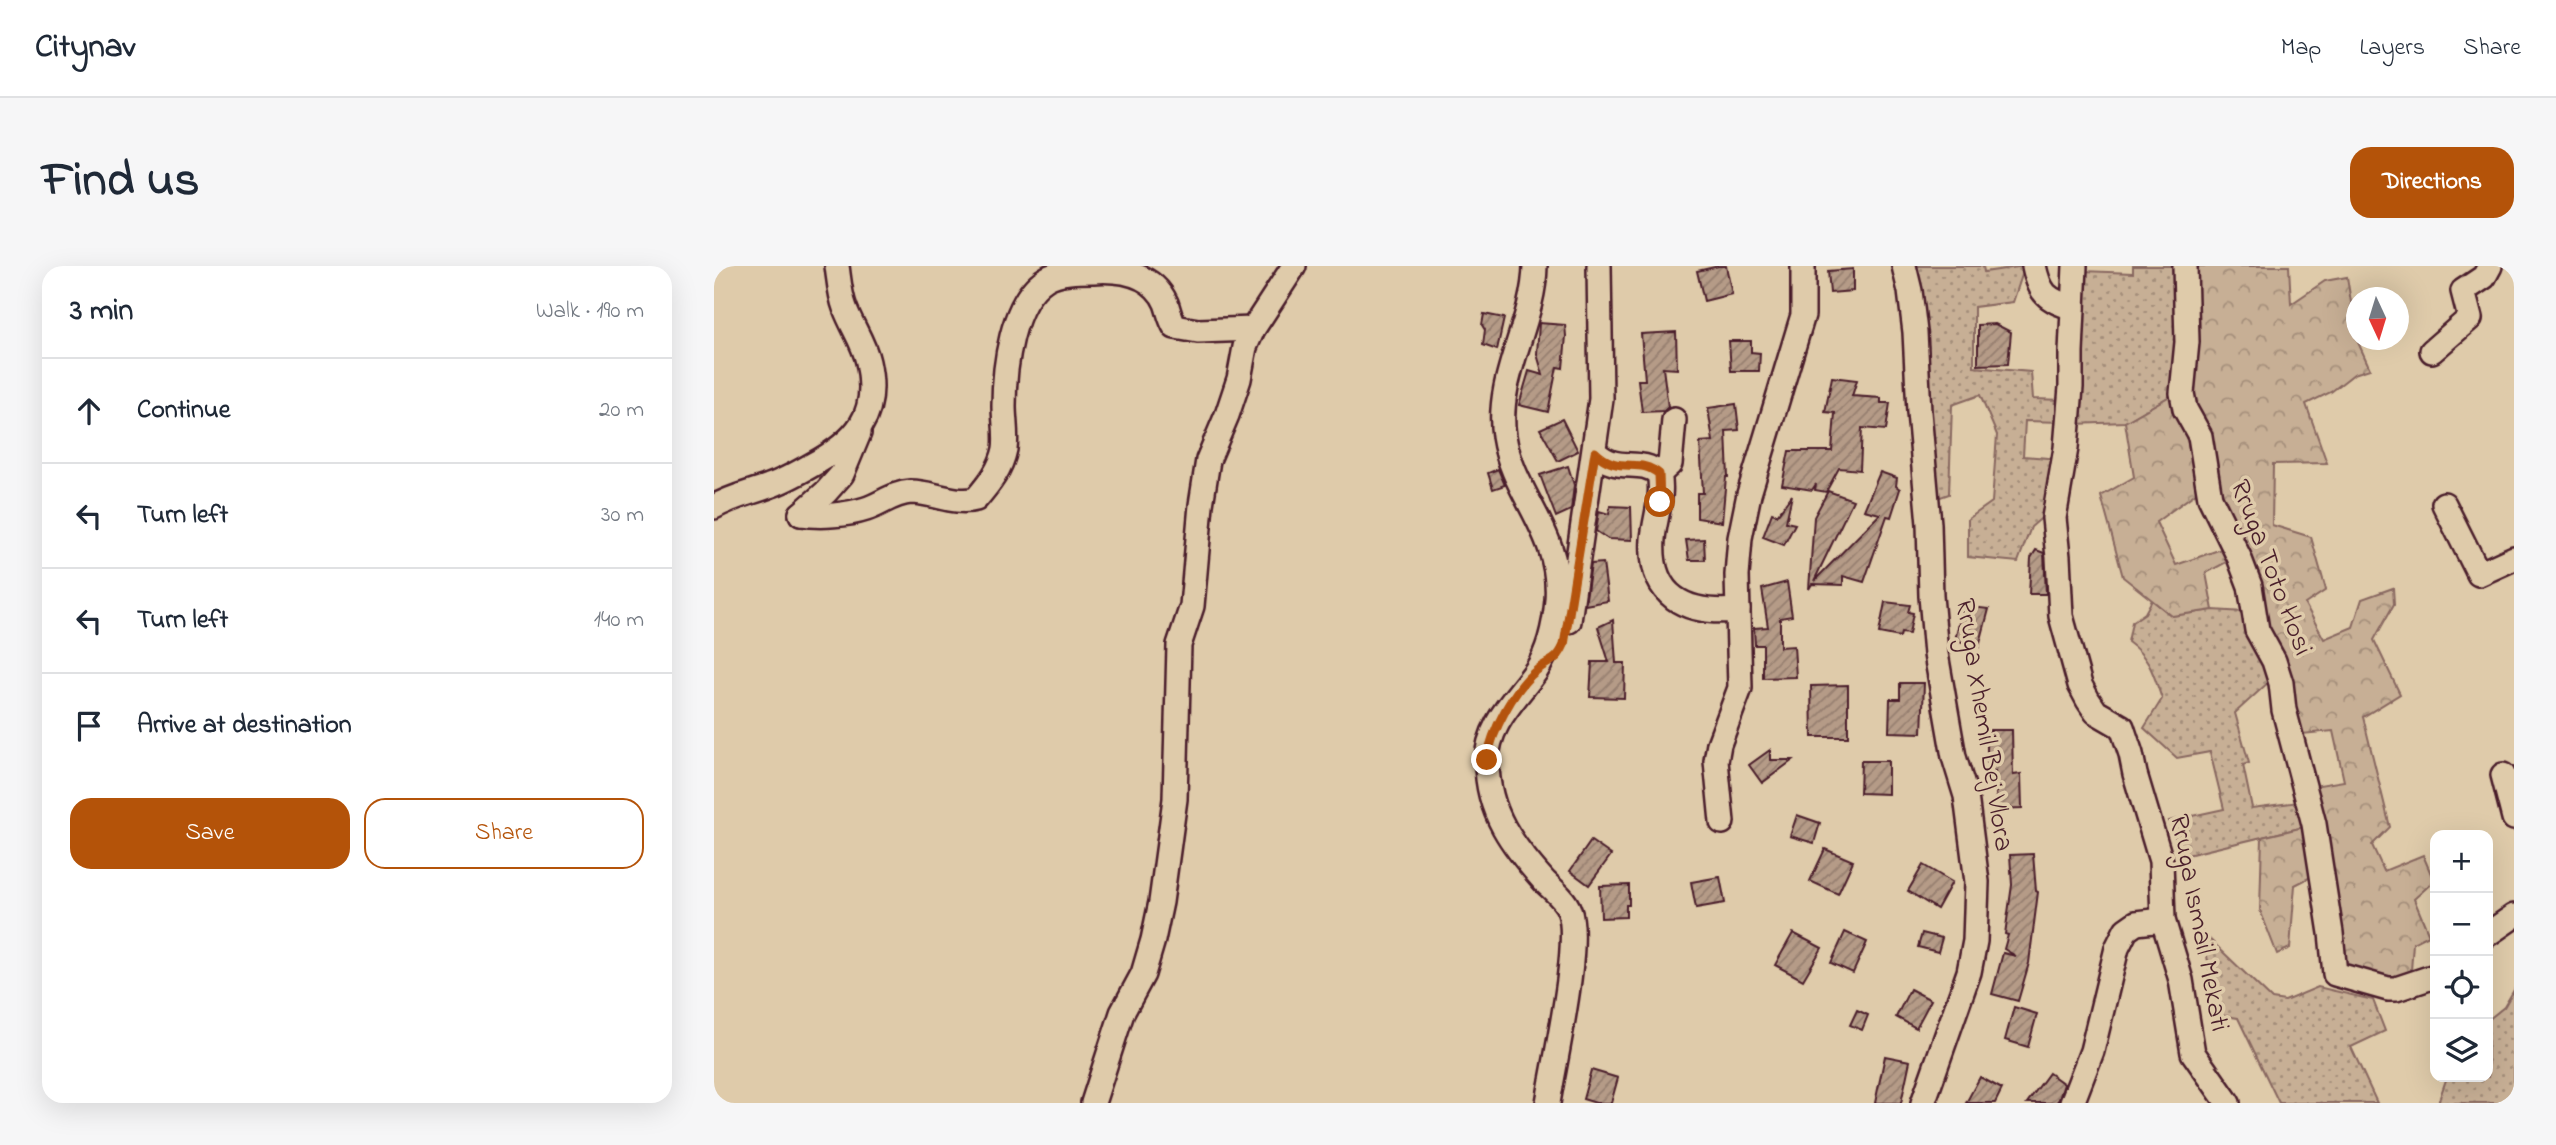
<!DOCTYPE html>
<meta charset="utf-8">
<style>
body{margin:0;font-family:"Indie Flower",sans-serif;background:#f6f6f7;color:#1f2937}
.controls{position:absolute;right:21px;bottom:21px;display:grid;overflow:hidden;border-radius:14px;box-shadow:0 7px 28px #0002}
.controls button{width:63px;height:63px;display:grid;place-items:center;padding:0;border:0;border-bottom:2px solid #e0e1e3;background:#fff;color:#1f2937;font:35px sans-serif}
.compass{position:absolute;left:1632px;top:21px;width:63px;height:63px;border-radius:50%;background:#fff;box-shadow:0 7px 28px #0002;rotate:176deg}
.stop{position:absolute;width:21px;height:21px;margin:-16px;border:5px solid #b45309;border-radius:50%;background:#fff}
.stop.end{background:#b45309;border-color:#fff;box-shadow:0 2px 7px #0008}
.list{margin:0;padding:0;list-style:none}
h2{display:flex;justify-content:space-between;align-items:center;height:91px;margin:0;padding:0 28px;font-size:30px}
h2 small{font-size:23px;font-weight:400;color:#747a83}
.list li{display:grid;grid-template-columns:46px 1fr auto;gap:21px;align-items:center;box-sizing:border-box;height:105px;padding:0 28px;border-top:2px solid #e0e1e3}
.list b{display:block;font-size:26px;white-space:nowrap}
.list em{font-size:23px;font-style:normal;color:#747a83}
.actions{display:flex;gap:14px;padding:21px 28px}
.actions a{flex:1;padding:16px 0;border:2px solid #b45309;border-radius:21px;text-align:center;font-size:24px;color:#b45309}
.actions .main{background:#b45309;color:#fff}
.icon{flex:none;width:38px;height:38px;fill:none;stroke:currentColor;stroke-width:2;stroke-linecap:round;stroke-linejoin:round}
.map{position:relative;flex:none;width:1800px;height:837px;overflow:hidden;border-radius:21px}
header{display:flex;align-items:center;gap:42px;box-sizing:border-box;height:98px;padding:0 35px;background:#fff;border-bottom:2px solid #e0e1e3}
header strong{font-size:33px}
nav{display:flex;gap:38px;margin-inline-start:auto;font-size:24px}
.intro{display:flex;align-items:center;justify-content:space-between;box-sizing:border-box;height:168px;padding:0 42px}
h1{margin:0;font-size:49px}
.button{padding:18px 32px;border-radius:21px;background:#b45309;color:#fff;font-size:24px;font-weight:700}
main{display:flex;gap:42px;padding:0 42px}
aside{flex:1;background:#fff;border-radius:21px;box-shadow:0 7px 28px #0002}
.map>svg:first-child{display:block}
.grass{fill:url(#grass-dots);stroke:#886760;stroke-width:2}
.forest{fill:url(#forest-crowns);stroke:#886760;stroke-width:2}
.building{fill:url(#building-hatch);stroke:#4a1f2b;stroke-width:2}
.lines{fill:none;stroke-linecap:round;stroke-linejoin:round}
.minor-casing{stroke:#4a1f2b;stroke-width:28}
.minor{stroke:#dfcbaa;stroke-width:23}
.route{stroke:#b45309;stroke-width:9}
.labels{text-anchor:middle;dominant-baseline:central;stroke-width:7;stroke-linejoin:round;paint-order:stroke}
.street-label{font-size:28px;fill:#4a1f2b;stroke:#dfcbaa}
</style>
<header>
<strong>Citynav</strong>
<nav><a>Map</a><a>Layers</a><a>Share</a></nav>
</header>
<div class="intro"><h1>Find us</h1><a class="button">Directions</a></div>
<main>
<aside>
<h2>3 min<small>Walk · 190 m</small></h2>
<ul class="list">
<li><svg class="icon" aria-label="ahead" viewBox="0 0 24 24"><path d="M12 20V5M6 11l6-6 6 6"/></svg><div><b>Continue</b></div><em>20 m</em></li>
<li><svg class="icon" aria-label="left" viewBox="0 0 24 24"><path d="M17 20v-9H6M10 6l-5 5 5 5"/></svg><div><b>Turn left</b></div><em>30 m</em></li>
<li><svg class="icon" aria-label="left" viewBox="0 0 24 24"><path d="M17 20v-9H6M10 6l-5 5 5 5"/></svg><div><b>Turn left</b></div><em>140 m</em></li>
<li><svg class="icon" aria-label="arrive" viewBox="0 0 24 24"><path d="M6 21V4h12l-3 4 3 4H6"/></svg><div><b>Arrive at destination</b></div></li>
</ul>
<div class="actions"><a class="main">Save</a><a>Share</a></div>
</aside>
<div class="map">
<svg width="1800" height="837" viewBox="0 0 1800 837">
<defs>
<pattern id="grass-dots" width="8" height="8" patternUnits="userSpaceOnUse" patternTransform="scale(1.75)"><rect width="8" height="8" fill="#c7af95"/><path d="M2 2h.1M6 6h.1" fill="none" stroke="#a48e7a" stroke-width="1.8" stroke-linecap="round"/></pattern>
<pattern id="forest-crowns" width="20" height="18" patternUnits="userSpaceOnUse" patternTransform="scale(1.75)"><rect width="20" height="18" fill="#c7af95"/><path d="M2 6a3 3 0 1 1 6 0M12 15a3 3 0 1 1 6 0" fill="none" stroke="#a48e7a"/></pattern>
<pattern id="building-hatch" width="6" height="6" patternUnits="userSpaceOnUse" patternTransform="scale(1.75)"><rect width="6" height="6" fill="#b59b87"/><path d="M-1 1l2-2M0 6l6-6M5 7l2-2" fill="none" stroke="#957e6f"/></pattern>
</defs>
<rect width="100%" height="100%" fill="#dfcbaa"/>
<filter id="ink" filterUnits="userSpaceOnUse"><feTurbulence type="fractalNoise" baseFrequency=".0143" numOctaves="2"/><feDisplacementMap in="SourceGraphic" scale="14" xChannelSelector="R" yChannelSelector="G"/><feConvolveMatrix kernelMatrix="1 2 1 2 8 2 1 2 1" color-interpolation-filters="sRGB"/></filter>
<g filter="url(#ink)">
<g class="grass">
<path d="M1198 0H1269L1270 6 1311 0 1299 36 1260 41V101L1317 106 1319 133 1350 134 1348 156 1311 155 1309 190 1345 193 1332 248 1317 261 1304 296 1254 291V253L1278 236 1283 169 1266 129 1238 139 1235 228 1221 233Z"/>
<path d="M1419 0H1466L1463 126 1411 156 1361 158 1369 5 1419 7Z"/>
<path d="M1438 334 1458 350 1499 344 1530 346 1557 414 1521 447 1535 497 1529 499 1538 542 1585 536 1594 560 1469 590 1455 555 1510 543 1496 486 1463 492 1430 462 1448 433C1439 407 1436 392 1414 376L1418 356 1431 347Z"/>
<path d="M1488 666 1558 733 1571 735 1604 721 1659 734 1671 765 1637 781 1663 837H1565L1524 752 1505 749Z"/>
<path d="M1800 724V837H1724L1733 811H1774V754L1790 741Z"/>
</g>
<g class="forest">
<path d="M1479 0H1575L1577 38 1611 15 1633 11 1643 74 1656 103 1640 108 1617 126 1592 138 1613 197 1559 198 1558 259 1597 271 1612 324 1591 338 1610 373 1639 361 1648 333 1679 322 1680 338 1660 374 1686 428 1649 451 1676 561 1658 579 1670 605 1709 589 1720 615 1700 633 1715 669 1699 677 1697 705 1683 712 1627 702 1599 520 1630 515 1619 465 1588 468 1572 404 1551 359 1500 222 1497 179 1476 121Z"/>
<path d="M1463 126 1465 144 1486 224 1442 256 1462 299 1513 281 1518 293 1492 307 1499 344 1458 350 1409 311 1387 230 1420 211 1411 156Z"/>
<path d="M1594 560 1601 609 1581 619 1576 682 1563 688 1546 644 1548 571Z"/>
</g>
<g class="building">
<path d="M1005 0H1012L1018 28 990 35 983 5Z"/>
<path d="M1139 3V25L1116 27 1114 5Z"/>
<path d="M770 48 790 52 783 84 769 79 771 64 768 59Z"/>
<path d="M825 57 851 59 852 70 849 102 843 101 834 146 805 139 815 105 829 109 823 88Z"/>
<path d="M1281 58 1297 66 1294 98 1264 99V59Z"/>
<path d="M962 66 963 103 949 102 954 141 950 145 928 146 924 114H931L927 68Z"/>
<path d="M1015 75H1037V86L1046 87 1045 105H1017Z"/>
<path d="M1118 111 1143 114 1138 130 1167 132V137H1176L1172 164 1148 162 1146 204 1125 202 1112 226 1101 224 1102 218 1098 224 1068 219 1075 185H1118L1121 147 1111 146Z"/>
<path d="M1022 138 1025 164 1012 165 1014 211H1012L1008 256 983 252V227H989L986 176 999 175 994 142Z"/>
<path d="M848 153 864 185 844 195 826 163Z"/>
<path d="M854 200 860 219 857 244 842 251 826 209Z"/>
<path d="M784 203 791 219 779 223 774 207Z"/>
<path d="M1166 206 1183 212 1182 220 1186 223 1177 251 1173 250 1150 316 1129 310V319L1098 318 1095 323 1100 251 1114 225 1139 234 1100 315 1166 248 1150 244Z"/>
<path d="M1078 229 1072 256 1081 258 1070 279 1049 271 1058 247 1063 249Z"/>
<path d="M896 240 917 241 918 274 894 273 882 265 885 245 895 248Z"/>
<path d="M990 273 991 294H975L972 274Z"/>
<path d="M1322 284 1330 287 1332 328H1315L1317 292Z"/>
<path d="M889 297 894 335 871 339 877 298Z"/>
<path d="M1073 316 1078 350 1066 352V381L1080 380 1082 411 1049 412V379H1041L1040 362 1054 361 1048 323Z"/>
<path d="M1171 336 1196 339 1194 346 1199 347 1195 368 1187 367 1186 371 1165 367Z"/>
<path d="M1249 340 1275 343 1265 381 1241 374Z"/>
<path d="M899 354 902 397H911L910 432 876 431 878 396H895L884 361Z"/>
<path d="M1186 417H1210L1208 467 1175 466 1176 433H1186Z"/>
<path d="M1134 419V471H1098L1097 420Z"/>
<path d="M1273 464H1298L1299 509 1307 508 1308 542 1283 543 1281 505H1273Z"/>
<path d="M1056 484V494H1079L1048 517 1035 499Z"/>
<path d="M1147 495H1174V528L1146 527Z"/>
<path d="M1083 549 1106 557 1100 577 1076 570Z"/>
<path d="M877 575 897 589 875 619 856 605Z"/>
<path d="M1111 583 1139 595 1124 628 1096 615Z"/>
<path d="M1319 588 1322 625 1324 626 1315 697 1304 735 1278 728 1289 687 1302 690 1290 683 1294 669 1291 668 1298 619 1296 589Z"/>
<path d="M1209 599 1238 616 1223 643 1194 625Z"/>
<path d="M1006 611 1011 637 982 642 977 616Z"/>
<path d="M915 619V639H912V651L887 652 886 620Z"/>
<path d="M1131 666 1153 676 1139 707 1117 697Z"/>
<path d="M1079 667 1108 682 1089 714 1061 699Z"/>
<path d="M1208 667 1228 672 1224 686 1204 681Z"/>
<path d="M1196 723 1217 734 1202 762 1182 751Z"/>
<path d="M1300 741 1323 748 1314 781 1291 774Z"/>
<path d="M1143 744 1154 749 1148 764 1136 759Z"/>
<path d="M1171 790 1196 795 1187 837H1161Z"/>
<path d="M877 804 904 812 897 837H882L869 833Z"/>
<path d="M1335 807 1350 818 1345 833 1342 837H1313Z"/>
<path d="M1266 811 1288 823 1281 837H1252Z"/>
</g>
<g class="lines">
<g class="minor-casing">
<g id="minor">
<path d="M821 0C820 58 781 112 790 170 799 230 848 266 843 334 841 357 835 385 822 405 802 433 773 458 773 496 773 547 799 580 831 616 839 624 851 633 855 644 868 676 840 798 834 837"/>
<path d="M1190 0 1196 25 1201 66 1205 146 1215 258 1217 330 1222 388 1240 491 1252 530 1263 616 1261 675 1255 706 1209 837"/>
<path d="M1320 0C1326 28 1332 33 1359 42"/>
<path d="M1361 0 1357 86V121L1352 182 1340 252 1344 291 1347 350 1366 419 1374 434 1382 446 1408 461 1417 488 1421 508 1447 595 1449 654 1467 714 1479 787 1514 837"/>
<path d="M1471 0 1473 76 1468 127 1471 143 1486 170 1496 232 1525 291 1536 320 1543 364 1560 395 1567 417 1570 444 1600 558 1617 667 1621 708 1674 723H1682L1721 710"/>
<path d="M1718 85 1756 52 1749 25 1770 11 1776 0"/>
<path d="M881 186C904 209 925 190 945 208 950 230 941 251 939 273 935 331 972 349 1024 344"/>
<path d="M945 208 956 198 960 154"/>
<path d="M1730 238 1765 308 1800 292"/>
<path d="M0 241C17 231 36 227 55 220 70 215 84 207 98 199 142 175 166 150 154 96 150 77 138 61 131 42 126 29 125 14 123 0"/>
<path d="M87 248C106 251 134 249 152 243 168 238 179 227 197 226 219 226 241 239 262 233 275 218 287 203 291 183 293 169 290 154 290 140 290 103 297 35 332 13 345 5 364 5 379 5 407 3 439 8 452 37 455 45 456 53 461 61L484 65 539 63"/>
<path d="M87 248 112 226 128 208 145 167"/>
<path d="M855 355 887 133 885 0"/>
<path d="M1789 509 1800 552"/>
<path d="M1008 556 1002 495 1005 478 1026 422 1023 309 1026 272 1035 228 1089 49V0"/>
<path d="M1774 668 1800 650"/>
<path d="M379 837 408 747 429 708 439 674 447 636 461 533 465 379 478 340 487 239 494 194 513 149 525 113 531 81 539 63 580 0"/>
<path d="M1358 837 1378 785 1403 682 1412 664 1422 657 1449 654"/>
</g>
</g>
<use href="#minor" class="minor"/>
</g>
</g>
<g class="lines" filter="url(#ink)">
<path class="route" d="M773 494C777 466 800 422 823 404 835 394 842 397 850 379L881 186C905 210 924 190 945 208L946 236"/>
</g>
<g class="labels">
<g class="street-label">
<text transform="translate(1556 302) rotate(69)">Rruga Toto Hosi</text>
<text transform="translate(1269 459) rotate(81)">Rruga Xhemil Bej Vlora</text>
<text transform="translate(1484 657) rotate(79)">Rruga Ismail Mekati</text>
</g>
</g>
</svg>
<div class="controls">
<button>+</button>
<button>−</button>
<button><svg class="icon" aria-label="locate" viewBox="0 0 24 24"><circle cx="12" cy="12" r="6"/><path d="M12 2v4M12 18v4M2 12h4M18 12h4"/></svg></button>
<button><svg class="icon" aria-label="layers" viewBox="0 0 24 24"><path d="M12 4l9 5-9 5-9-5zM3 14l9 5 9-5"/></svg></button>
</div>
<svg class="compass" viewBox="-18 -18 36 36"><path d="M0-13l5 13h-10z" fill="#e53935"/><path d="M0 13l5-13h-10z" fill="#747a83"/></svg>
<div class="stop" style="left:946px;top:236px"></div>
<div class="stop end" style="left:773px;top:494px"></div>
</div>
</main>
